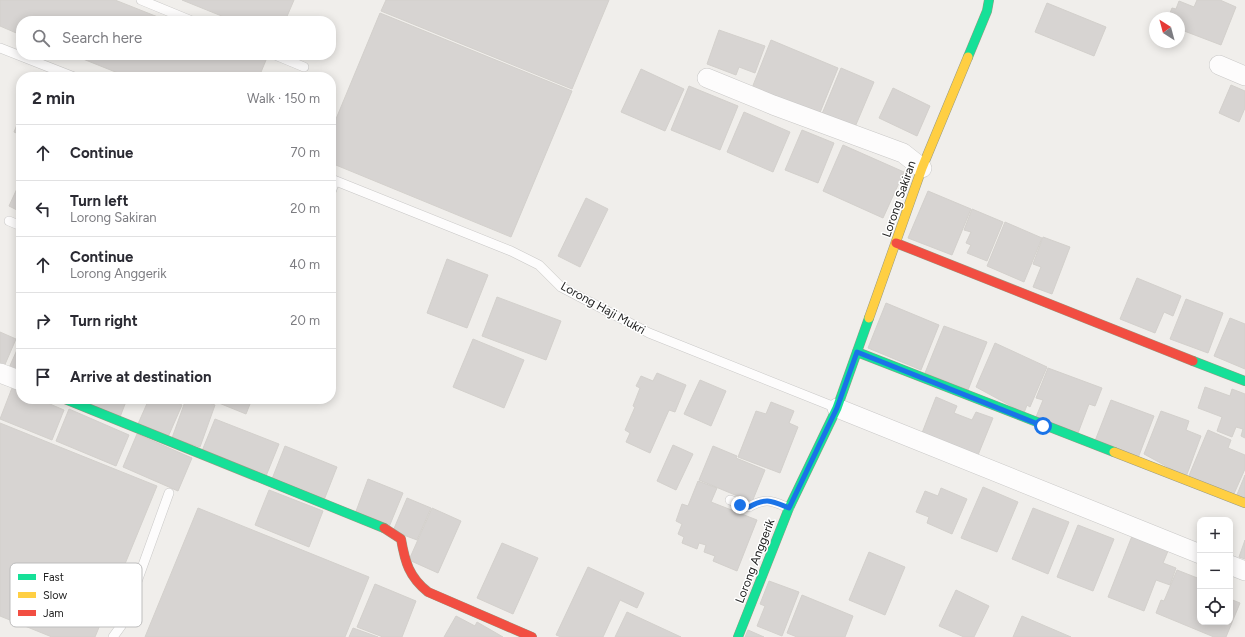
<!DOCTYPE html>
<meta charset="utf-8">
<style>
body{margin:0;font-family:Figtree,sans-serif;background:#f7f7f7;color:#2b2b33}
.controls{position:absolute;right:12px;bottom:12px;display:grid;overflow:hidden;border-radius:8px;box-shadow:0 2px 10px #0003}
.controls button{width:36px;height:36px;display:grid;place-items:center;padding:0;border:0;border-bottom:1px solid #e1e1e2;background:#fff;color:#2b2b33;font:20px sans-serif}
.compass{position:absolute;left:1149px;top:12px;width:36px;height:36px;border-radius:50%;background:#fff;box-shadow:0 2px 10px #0003;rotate:324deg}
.stop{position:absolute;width:12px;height:12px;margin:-9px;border:3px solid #1a73e8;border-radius:50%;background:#fff}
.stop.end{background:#1a73e8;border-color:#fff;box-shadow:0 1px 4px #0008}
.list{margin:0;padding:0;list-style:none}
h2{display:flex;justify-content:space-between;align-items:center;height:52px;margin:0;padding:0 16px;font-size:17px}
h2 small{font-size:13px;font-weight:400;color:#7c7c81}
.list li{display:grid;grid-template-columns:26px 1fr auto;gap:12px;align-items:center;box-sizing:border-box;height:56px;padding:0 16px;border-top:1px solid #e1e1e2}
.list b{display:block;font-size:15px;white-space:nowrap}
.list p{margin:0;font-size:13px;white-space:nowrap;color:#7c7c81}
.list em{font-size:13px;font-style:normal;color:#7c7c81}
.icon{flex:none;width:22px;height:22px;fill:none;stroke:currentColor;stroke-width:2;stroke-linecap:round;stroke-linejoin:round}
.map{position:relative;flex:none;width:1245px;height:637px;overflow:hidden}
.search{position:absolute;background:#fff;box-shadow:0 2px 10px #0003;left:16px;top:16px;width:320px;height:44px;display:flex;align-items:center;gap:10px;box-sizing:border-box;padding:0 14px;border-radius:16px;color:#7c7c81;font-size:15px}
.panel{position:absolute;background:#fff;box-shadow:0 2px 10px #0003;left:16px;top:72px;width:320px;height:332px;border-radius:16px}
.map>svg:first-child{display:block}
.building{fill:#d7d4d2;stroke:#d3d0cc}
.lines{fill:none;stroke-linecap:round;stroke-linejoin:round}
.lane-casing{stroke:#c9c8c7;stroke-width:10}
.street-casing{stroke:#c9c8c7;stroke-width:20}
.fast-casing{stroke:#999a82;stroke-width:10}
.slow-casing{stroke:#999a82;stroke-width:10}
.jam-casing{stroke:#999a82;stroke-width:10}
.lane{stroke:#fdfcfc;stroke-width:9}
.street{stroke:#fdfcfc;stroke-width:19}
.fast{stroke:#16e098;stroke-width:9}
.slow{stroke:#ffcf43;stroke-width:9}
.jam{stroke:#f24e42;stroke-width:9}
.route{stroke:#1a73e8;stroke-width:5}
.labels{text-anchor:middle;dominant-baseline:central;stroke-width:3;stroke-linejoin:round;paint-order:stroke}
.street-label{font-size:12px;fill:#222;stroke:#fff}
.key{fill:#fff;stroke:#bdbdbd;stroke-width:1}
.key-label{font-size:11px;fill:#222}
</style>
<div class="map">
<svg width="1245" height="637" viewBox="0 0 1245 637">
<rect width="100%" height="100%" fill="#f0eeeb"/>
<g class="building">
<path d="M0 0H115L168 21H21V35L0 26Z"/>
<path d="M182 0H294L285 21H234Z"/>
<path d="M386 0H609L572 89 381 11Z"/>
<path d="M1197 0H1220L1236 7 1221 45 1179 29V18H1168L1172 8 1176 9 1179 1 1194 7Z"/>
<path d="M1047 3 1106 27 1094 56 1035 32Z"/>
<path d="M380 13 572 91 511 237 331 163V131Z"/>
<path d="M719 30 765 46 755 73 739 67 736 75 707 64Z"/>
<path d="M771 40 838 68 819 115 752 88Z"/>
<path d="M73 55H254L266 60 259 77H128Z"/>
<path d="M841 68 874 82 855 127 822 114Z"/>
<path d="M641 69 684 89 665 131 621 112Z"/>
<path d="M1231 85 1245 91V108L1239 122 1219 113Z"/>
<path d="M689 86 738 106 720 150 671 130Z"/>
<path d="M893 88 930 106 917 136 879 118Z"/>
<path d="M744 112 790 132 773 172 727 152Z"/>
<path d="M21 115V135L14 132Z"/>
<path d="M802 130 834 143 818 183 785 170Z"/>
<path d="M843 145 904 172 883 218 823 191Z"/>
<path d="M21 180V212L9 206Z"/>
<path d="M928 191 971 209 952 255 908 238Z"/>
<path d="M586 198 608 209 580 267 558 256Z"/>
<path d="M972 209 1003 222 987 261 967 253 971 245 966 243 971 232 964 230Z"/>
<path d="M1005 222 1042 238 1024 282 987 266Z"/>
<path d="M1043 237 1070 247 1052 294 1033 287 1041 267 1033 264Z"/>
<path d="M447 259 488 275 467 328 427 313Z"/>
<path d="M1137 278 1181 296 1173 316 1164 312 1155 333 1120 319Z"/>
<path d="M497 297 561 321 546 360 482 336Z"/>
<path d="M1186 299 1223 313 1208 353 1170 339Z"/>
<path d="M886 303 939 325 921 370 868 348Z"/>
<path d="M1230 318 1245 324V369L1214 356Z"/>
<path d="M944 326 987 342 968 390 925 373Z"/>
<path d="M0 332 16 339 3 369 0 368Z"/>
<path d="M473 339 524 360 504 408 453 387Z"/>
<path d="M21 341V376L8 370Z"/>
<path d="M995 343 1047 367 1030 407 1027 405 1024 413 976 387Z"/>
<path d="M1048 368 1102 388 1095 406 1089 404 1078 433 1036 417 1043 400 1036 398Z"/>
<path d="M657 373 686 385 675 412 669 410 650 453 626 442 630 433 625 430 635 407 633 406 640 388 636 386 641 376 653 381Z"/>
<path d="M700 380 726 391 711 426 684 414Z"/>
<path d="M1205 387 1230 396 1232 389 1245 394V438L1241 436 1243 429 1236 427 1232 437 1217 431 1222 417 1198 408Z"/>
<path d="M12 388 21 392V399H38L64 410 52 440 0 419Z"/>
<path d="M936 397 957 406 954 413 972 420 976 412 993 418 978 455 922 433Z"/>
<path d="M78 399H127L120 417Z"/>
<path d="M149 399H168L182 405 168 437 138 424Z"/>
<path d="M186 399H197L215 405 200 447 172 438Z"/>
<path d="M209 399H252L246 414Z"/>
<path d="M1111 400 1154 416 1138 458 1095 441Z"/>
<path d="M771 402 794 411 789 423 798 427 780 473 738 457 756 411 766 414Z"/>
<path d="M69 409 129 435 116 466 56 441Z"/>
<path d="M1161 411 1189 421 1186 430 1201 436 1186 477 1144 454Z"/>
<path d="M215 419 279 444 266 476 202 451Z"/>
<path d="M0 423 157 486 95 637H52L0 616Z"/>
<path d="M1208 430 1231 440 1228 448 1245 455V469L1233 496 1188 478Z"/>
<path d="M137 434 192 458 178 491 123 467Z"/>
<path d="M673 445 693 454 676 490 657 481Z"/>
<path d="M285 446 337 467 324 500 272 479Z"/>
<path d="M713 446 737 456 736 458 765 470 752 502 699 480Z"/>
<path d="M1245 475V501L1236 497Z"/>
<path d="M368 479 403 493 389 527 355 514Z"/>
<path d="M698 481 717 488 711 502 757 520 737 571 713 561 715 556 704 552 706 545 699 543 697 549 682 543 684 537 678 534 682 524 676 521 682 504 688 506Z"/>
<path d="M983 487 1018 502 997 552 961 538Z"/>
<path d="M941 488 967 499 952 534 927 523 929 517 916 512 925 491 938 496Z"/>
<path d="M269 490 323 511 309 547 255 525Z"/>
<path d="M407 498 431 508 417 540 393 531Z"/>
<path d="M198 508 369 577 345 637H145Z"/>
<path d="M432 508 461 521 438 573 409 560Z"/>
<path d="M1033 508 1069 522 1048 574 1012 559Z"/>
<path d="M1078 525 1114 539 1093 591 1057 577Z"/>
<path d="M1132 536 1168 551 1163 563 1176 568 1170 585 1156 580 1144 611 1108 597Z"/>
<path d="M1245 540V559L1239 557Z"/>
<path d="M502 543 538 558 513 614 477 598Z"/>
<path d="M869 552 905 567 885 615 849 600Z"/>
<path d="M588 567 644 593 637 608 620 600 603 637H561L556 635Z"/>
<path d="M1177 570 1200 579V622H1230V599L1240 603 1226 637H1214L1156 613 1161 600 1164 601Z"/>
<path d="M769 581 799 592 782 636 757 626 765 606 760 604Z"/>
<path d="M375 584 416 601 402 637H383L357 627Z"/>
<path d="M956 590 989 606 974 637H964L939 626Z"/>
<path d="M802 595 853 616 845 637H797L787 633Z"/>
<path d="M627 612 681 637H615Z"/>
<path d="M456 616 475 626 477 622 503 637H444Z"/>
<path d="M1022 616 1071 637H1013Z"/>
<path d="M353 628 378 637H349Z"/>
<path d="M748 630 764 637H745Z"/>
</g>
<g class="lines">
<g class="lane-casing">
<g id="lane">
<path d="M141 0 192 21"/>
<path d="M0 48 74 77"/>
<path d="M275 55 304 67"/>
<path d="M331 179 511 251 539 265 561 287 649 333 837 408"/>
<path d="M331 192 335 181"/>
<path d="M9 221 21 226"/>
<path d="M730 500 749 507C766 497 772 501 789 508"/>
<path d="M113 637 121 626 169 493"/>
</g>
</g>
<g class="street-casing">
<g id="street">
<path d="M1219 65 1245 76"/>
<path d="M707 78 773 105 903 153 922 168"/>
<path d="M0 373 21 381"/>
<path d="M837 408 1200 554"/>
<path d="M1230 565 1245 571"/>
</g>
</g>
<g class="fast-casing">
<g id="fast">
<path d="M968 57 987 11 989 0"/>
<path d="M857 352 1114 452"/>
<path d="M1193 361 1245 381"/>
<path d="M65 399 384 528"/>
<path d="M738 637 789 508 837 408 869 318"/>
</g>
</g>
<g class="slow-casing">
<g id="slow">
<path d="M869 318 922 168 968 57"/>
<path d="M1114 452 1245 503"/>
</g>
</g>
<g class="jam-casing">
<g id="jam">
<path d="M896 243 1193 361"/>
<path d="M384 528 401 539C405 562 409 577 428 592L532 637"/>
</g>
</g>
<use href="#lane" class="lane"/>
<use href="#street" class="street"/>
<use href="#fast" class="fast"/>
<use href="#slow" class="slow"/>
<use href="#jam" class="jam"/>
</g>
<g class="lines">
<path class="route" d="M740 505 749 507C766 497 772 501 789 508L837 408 857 352 1043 426"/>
</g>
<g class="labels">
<g class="street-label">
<text transform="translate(899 199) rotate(-71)">Lorong Sakiran</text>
<text transform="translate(603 308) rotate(29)">Lorong Haji Mukri</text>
<text transform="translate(755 561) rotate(-69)">Lorong Anggerik</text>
</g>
</g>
<rect x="10" y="563" width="132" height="64" rx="6" class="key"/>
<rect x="18" y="574" width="18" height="6" fill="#16e098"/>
<rect x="18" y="592" width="18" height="6" fill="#ffcf43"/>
<rect x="18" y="610" width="18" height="6" fill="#f24e42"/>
<g class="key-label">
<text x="43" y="581">Fast</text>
<text x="43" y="599">Slow</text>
<text x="43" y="617">Jam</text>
</g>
</svg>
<div class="controls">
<button>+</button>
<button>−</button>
<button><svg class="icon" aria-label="locate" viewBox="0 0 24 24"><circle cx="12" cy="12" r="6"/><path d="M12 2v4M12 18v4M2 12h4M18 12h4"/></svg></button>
</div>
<svg class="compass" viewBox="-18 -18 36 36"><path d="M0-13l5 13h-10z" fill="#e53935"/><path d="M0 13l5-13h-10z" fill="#7c7c81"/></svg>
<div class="stop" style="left:1043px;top:426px"></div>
<div class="stop end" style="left:740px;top:505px"></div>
<div class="search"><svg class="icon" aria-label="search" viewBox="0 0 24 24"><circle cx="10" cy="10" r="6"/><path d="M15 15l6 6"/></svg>Search here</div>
<section class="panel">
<h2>2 min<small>Walk · 150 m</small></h2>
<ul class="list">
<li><svg class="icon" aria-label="ahead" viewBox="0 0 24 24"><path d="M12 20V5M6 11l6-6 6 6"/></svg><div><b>Continue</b></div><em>70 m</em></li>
<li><svg class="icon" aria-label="left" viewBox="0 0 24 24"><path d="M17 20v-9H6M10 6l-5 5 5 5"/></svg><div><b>Turn left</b><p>Lorong Sakiran</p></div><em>20 m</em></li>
<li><svg class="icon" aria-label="ahead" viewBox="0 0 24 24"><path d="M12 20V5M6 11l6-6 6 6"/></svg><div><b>Continue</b><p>Lorong Anggerik</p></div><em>40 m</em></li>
<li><svg class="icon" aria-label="right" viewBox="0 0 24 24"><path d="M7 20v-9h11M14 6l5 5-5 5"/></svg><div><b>Turn right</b></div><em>20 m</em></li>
<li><svg class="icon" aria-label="arrive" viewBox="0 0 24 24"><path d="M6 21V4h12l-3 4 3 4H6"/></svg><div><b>Arrive at destination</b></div></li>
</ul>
</section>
</div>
